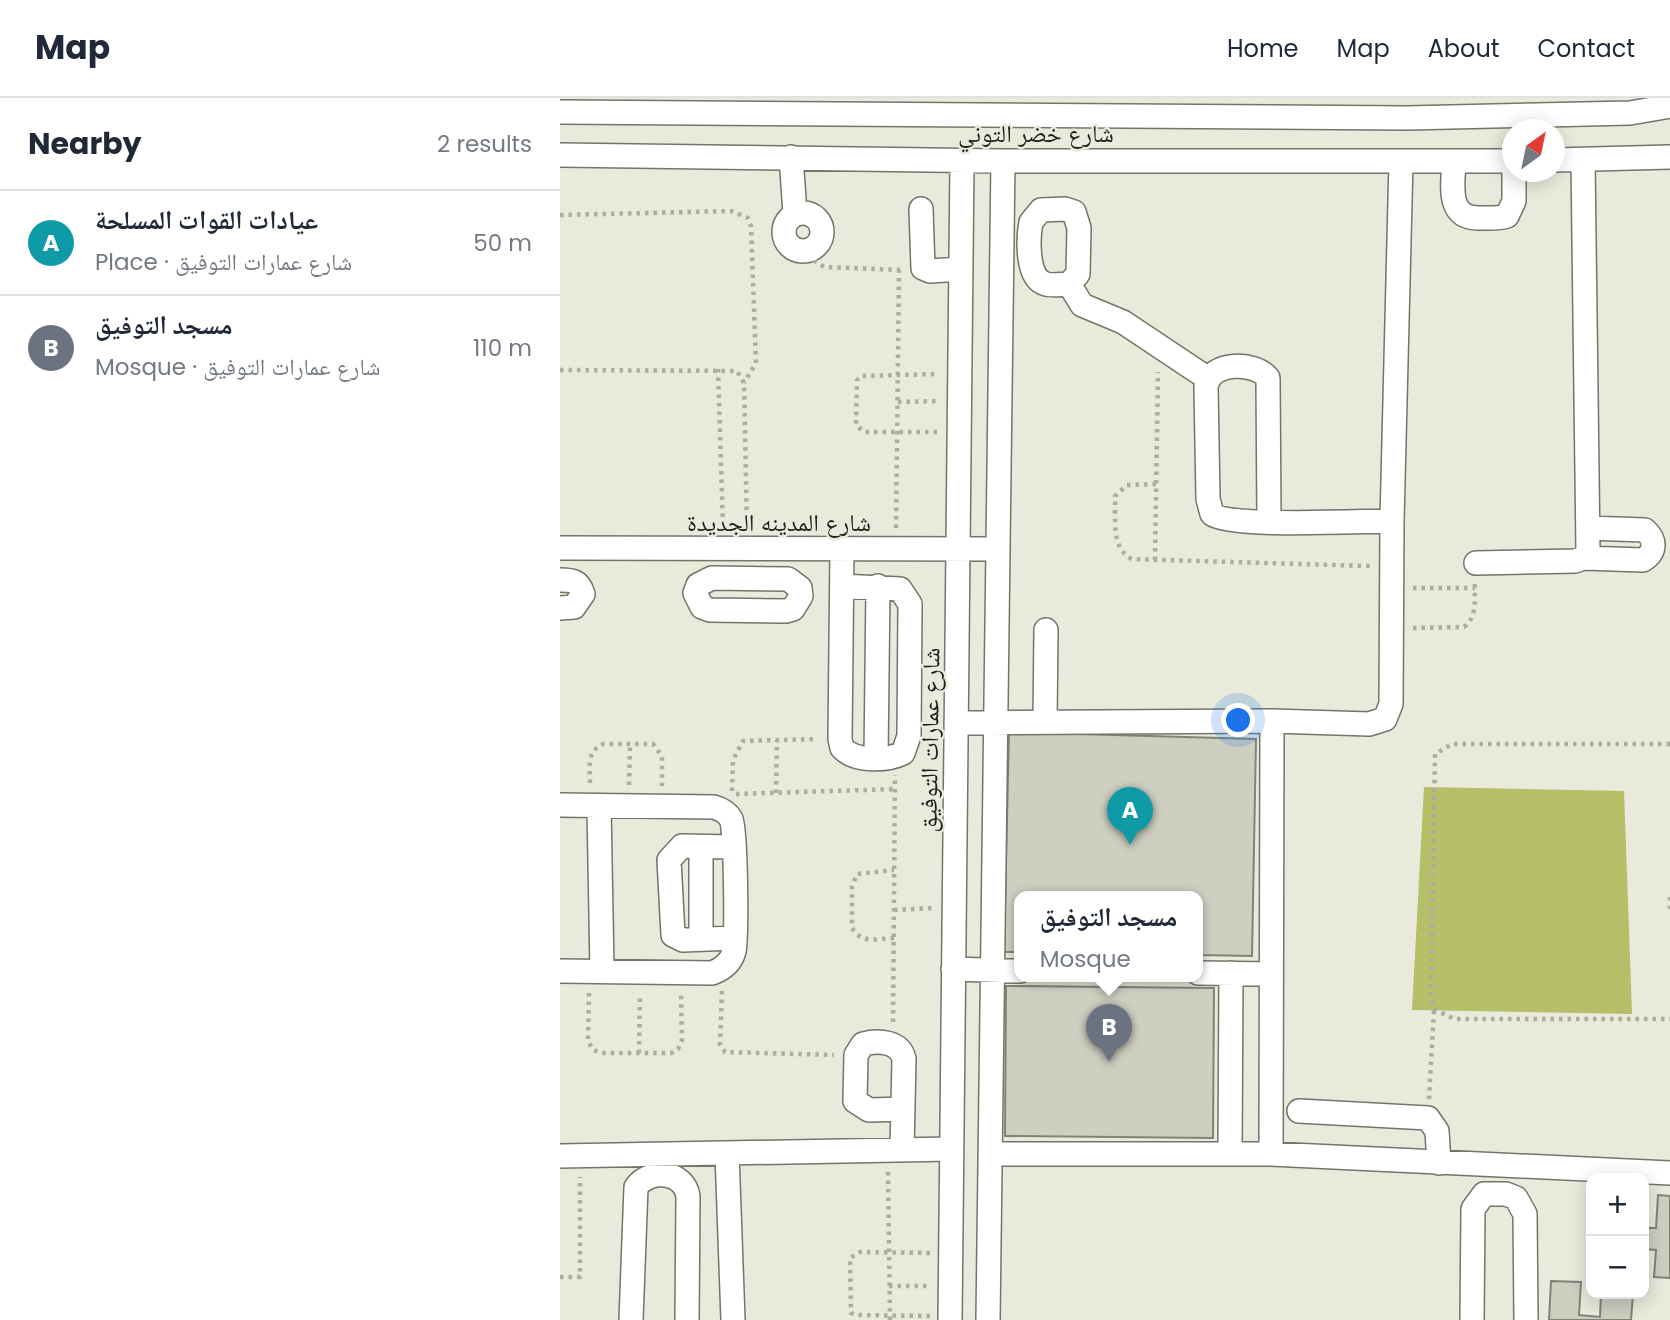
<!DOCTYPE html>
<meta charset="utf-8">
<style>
:root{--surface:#fff;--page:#f6f6f7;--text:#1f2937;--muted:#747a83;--line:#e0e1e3;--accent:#d93025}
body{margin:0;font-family:Poppins,"Noto Naskh Arabic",sans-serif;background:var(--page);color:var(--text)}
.controls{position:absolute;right:21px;bottom:21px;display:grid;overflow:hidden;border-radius:14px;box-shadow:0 4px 18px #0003}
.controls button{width:63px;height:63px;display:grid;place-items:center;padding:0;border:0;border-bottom:2px solid var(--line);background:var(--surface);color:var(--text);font:35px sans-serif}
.compass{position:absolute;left:942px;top:21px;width:63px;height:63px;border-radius:50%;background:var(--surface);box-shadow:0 4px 18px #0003;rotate:33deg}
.you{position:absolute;left:679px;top:623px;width:24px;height:24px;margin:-18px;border:5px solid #fff;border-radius:50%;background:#1a73e8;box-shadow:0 0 0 10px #1a73e833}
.badge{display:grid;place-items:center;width:46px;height:46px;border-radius:50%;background:var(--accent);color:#fff;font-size:23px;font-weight:700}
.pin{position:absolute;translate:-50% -58px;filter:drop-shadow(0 2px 4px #0008)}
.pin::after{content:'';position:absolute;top:37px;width:24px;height:21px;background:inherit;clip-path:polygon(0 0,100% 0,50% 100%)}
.popup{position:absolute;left:454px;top:793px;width:189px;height:91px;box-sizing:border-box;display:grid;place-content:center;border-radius:14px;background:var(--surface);filter:drop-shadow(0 2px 5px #0005);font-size:23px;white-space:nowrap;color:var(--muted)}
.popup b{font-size:26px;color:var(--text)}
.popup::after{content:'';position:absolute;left:50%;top:100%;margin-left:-14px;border:14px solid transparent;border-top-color:var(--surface)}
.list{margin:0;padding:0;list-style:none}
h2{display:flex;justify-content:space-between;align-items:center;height:91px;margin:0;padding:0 28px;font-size:30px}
h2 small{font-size:23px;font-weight:400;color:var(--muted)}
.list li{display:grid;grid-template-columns:46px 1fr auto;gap:21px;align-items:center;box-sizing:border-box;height:105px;padding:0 28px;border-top:2px solid var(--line)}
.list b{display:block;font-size:26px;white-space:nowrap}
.list p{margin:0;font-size:23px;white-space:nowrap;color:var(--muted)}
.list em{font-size:23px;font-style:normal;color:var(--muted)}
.map{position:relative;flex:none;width:1110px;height:1222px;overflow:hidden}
header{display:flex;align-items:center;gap:42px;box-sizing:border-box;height:98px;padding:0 35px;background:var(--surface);border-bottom:2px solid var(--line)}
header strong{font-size:33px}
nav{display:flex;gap:38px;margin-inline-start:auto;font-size:24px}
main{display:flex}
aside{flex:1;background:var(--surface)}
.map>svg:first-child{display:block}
.green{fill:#b6be68}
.building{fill:#cdcfc1;stroke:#828377;stroke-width:2}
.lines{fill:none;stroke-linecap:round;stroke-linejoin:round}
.minor-casing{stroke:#747569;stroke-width:26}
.path{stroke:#abada1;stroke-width:4.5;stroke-dasharray:3.5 5;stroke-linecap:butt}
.minor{stroke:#fff;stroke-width:23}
.labels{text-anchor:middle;stroke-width:5;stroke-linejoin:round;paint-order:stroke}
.street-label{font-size:24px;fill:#1f201b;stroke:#e8eadb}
</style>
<header>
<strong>Map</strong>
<nav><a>Home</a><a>Map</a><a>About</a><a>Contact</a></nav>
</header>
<main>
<aside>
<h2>Nearby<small>2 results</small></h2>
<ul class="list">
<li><span class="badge" style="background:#0f9aa8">A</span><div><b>عيادات القوات المسلحة</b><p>Place · شارع عمارات التوفيق</p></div><em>50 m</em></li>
<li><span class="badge" style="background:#6b7280">B</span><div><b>مسجد التوفيق</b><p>Mosque · شارع عمارات التوفيق</p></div><em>110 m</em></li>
</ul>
</aside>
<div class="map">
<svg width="1110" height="1222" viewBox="0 0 1110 1222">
<rect width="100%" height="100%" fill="#e8eadb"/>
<path class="green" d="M864 689 1064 693 1072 916 852 912Z"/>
<path class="building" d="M449 634 696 641 692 858 638 857V798H460V854H444Z
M446 888 654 890 653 1040 445 1038Z
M1098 1097 1110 1098V1180L1094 1179 1096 1152 1084 1151V1130H1096Z
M991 1183 1021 1184 1019 1217 1040 1219 1041 1196H1073L1071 1222H989Z"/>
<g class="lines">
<defs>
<path id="minor" d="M0 14 847 20 1070 15 1110 8
M0 57 443 63H953
M231 59 235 115
M995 62 1110 59
M894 63C893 87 886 120 919 120 929 120 938 121 947 118L954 103V74
M361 111 363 170 370 173 401 171
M505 111 514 114 519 130 518 176 509 186C502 186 492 188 486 186 466 181 468 140 471 124L481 112Z
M224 134a19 19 0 1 1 38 0a19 19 0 1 1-38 0Z
M509 186 522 207 563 224 647 280
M709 423 708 280C695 263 650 263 646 289L648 401 652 416C670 430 801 423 832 423
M0 450 438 451
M1024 460 1083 462C1096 454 1096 442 1085 432L1028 430
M916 465 1015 463 1024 460 1028 453 1023 62
M152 480 228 481 240 490 241 498 233 511 226 513 150 512 142 509 135 495 138 487Z
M0 482C13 482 19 483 23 496L14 509 0 510
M282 488 340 491 350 506 349 638 343 655C327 663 295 664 282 650L280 641 282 451
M485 623 486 532
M396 625 712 623 809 626 825 621 831 606 832 423 841 63
M316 660 318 488
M0 707 154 709C161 711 167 714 171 721 176 731 177 839 174 853 171 865 163 871 152 875L0 873
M39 708 42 873
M141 749V841
M174 749 122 748 109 762 113 837 123 842 174 840
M393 871 460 873
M638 875 711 876
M739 1013 868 1020 877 1033 879 1065
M342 1052 344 961C340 943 318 942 303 946L296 957 295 1003 309 1012 343 1011
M167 1055 173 1222
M431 1056H711L1110 1075
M670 1056 671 875
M711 1056 712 623
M0 1058 391 1051
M71 1222 76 1089C90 1070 124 1073 128 1098L127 1222
M390 1222 402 63
M428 1222 443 63
M912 1222 913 1111 924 1096H946L956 1100 965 1116 966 1222"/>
</defs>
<use href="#minor" class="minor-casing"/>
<path class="path" d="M0 117 171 113 188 120 191 128 196 265 184 285
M251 154 255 163 264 169 340 172
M158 271 163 429
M0 272 177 273 184 285 187 432
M338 304 379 303
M377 334H304L296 327 297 282 301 278 378 276
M596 386 567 387 555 398C556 420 550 450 572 461L810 468
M336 430 339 172
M595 462 598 274
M853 490H915
M853 530 904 529C918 519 914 500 915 484
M1110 646H892L875 656 871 899 874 911 894 921H1110
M30 685C30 669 26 654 43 646H93L102 658V688
M69 687 70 646
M172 693 173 662 183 643 258 641
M216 695 217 642
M176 696 335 691
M1110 799V813
M334 812 375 810
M334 840C318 841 301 846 292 830V788L297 776 334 772
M162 893 160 947 165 954 274 957
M29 895 28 943 33 952 42 955H111L118 951 122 942 121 896
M333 924 335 677
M79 955 80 896
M869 1001 874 912
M328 1074 330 1222
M0 1179H20V1079
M329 1188H371
M370 1218 296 1217 291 1215 290 1160 300 1154 372 1155"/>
<use href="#minor" class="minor"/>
</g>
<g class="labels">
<g class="street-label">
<text x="476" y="44">شارع خضر التوني</text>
<text x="219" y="433">شارع المدينه الجديدة</text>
<text transform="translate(370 642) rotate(-89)" y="8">شارع عمارات التوفيق</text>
</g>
</g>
</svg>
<div class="controls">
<button>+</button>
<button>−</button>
</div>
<svg class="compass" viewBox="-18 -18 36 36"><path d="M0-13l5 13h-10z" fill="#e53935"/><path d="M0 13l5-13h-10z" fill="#747a83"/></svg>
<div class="you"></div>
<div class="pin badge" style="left:570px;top:747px;background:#0f9aa8">A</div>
<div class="pin badge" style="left:549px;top:964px;background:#6b7280">B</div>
<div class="popup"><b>مسجد التوفيق</b>Mosque</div>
</div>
</main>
